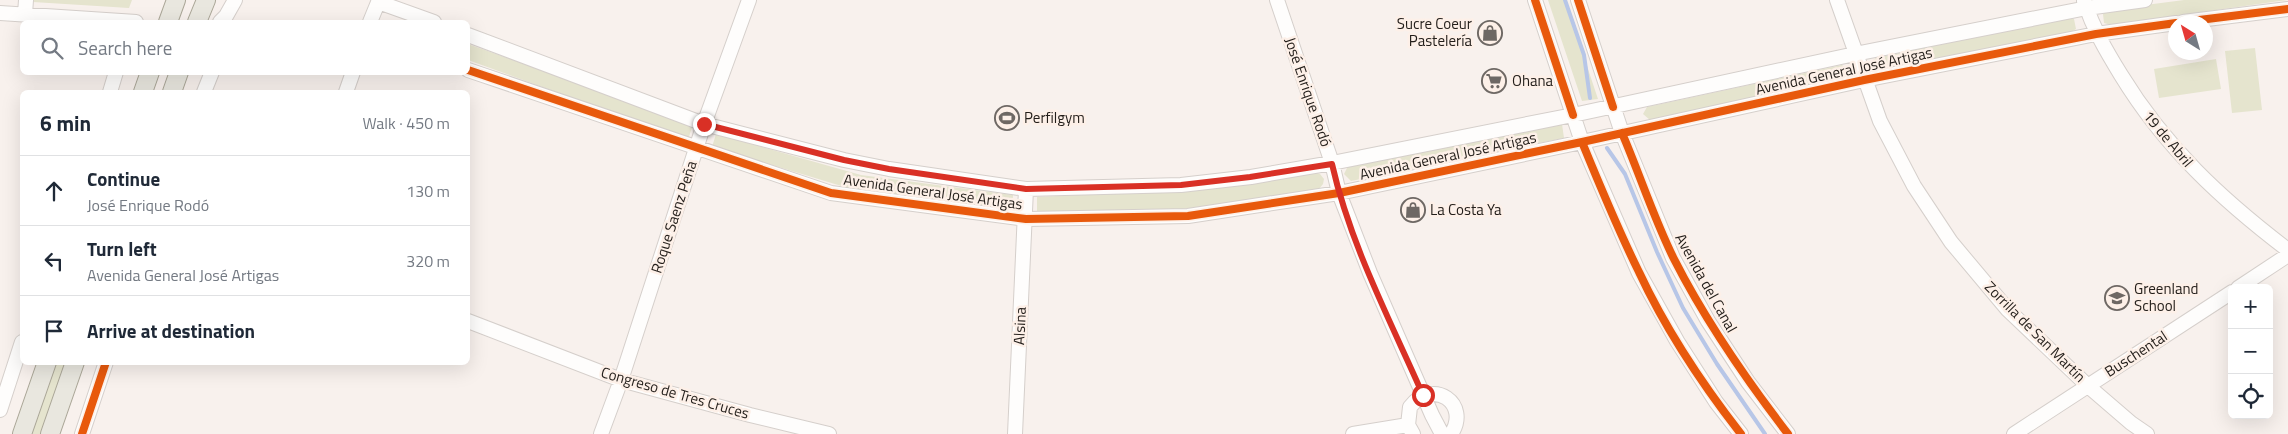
<!DOCTYPE html>
<meta charset="utf-8">
<style>
:root{--surface:#fff;--page:#f2f2f3;--text:#1f2937;--muted:#747a83;--line:#e0e1e3}
body{margin:0;font-family:"Titillium Web",sans-serif;background:var(--page);color:var(--text)}
.controls{position:absolute;right:15px;bottom:15px;display:grid;overflow:hidden;border-radius:8px;box-shadow:0 5px 20px #0002}
.controls button{width:45px;height:45px;display:grid;place-items:center;padding:0;border:0;border-bottom:1px solid var(--line);background:var(--surface);color:var(--text);font:25px sans-serif}
.compass{position:absolute;left:2168px;top:15px;width:45px;height:45px;border-radius:50%;background:var(--surface);box-shadow:0 5px 20px #0002;rotate:323deg}
.stop{position:absolute;width:15px;height:15px;margin:-11px;border:4px solid #d93025;border-radius:50%;background:#fff}
.stop.end{background:#d93025;border-color:#fff;box-shadow:0 1px 5px #0008}
.list{margin:0;padding:0;list-style:none}
h2{display:flex;justify-content:space-between;align-items:center;height:65px;margin:0;padding:0 20px;font-size:21px}
h2 small{font-size:16px;font-weight:400;color:var(--muted)}
.list li{display:grid;grid-template-columns:32px 1fr auto;gap:15px;align-items:center;box-sizing:border-box;height:70px;padding:0 20px;border-top:1px solid var(--line)}
.list b{display:block;font-size:19px;white-space:nowrap}
.list p{margin:0;font-size:16px;white-space:nowrap;color:var(--muted)}
.list em{font-size:16px;font-style:normal;color:var(--muted)}
.icon{flex:none;width:28px;height:28px;fill:none;stroke:currentColor;stroke-width:2;stroke-linecap:round;stroke-linejoin:round}
.map{position:relative;flex:none;width:2288px;height:434px;overflow:hidden}
.search{position:absolute;background:var(--surface);box-shadow:0 5px 20px #0002;left:20px;top:20px;width:450px;height:55px;display:flex;align-items:center;gap:12px;box-sizing:border-box;padding:0 18px;border-radius:8px;color:var(--muted);font-size:19px}
.panel{position:absolute;background:var(--surface);box-shadow:0 5px 20px #0002;left:20px;top:90px;width:450px;height:275px;border-radius:8px}
.map>svg:first-child{display:block}
.green{fill:#e5e4ce}
.lines{fill:none;stroke-linecap:round;stroke-linejoin:round}
.stream{stroke:#b7c6e7;stroke-width:4}
.minor-casing{stroke:#d5cfcb;stroke-width:16}
.major-casing{stroke:#aba798;stroke-width:20}
.minor{stroke:#fefdfc;stroke-width:14}
.major{stroke:#e9e7df;stroke-width:18}
.cycleway-casing{stroke:#fdf0e8;stroke-width:11}
.cycleway{stroke:#e8590c;stroke-width:8}
.route{stroke:#d93025;stroke-width:6}
.labels{text-anchor:middle;stroke-width:5;stroke-linejoin:round;paint-order:stroke}
.poi-label{font-size:15px;fill:#231e1a;stroke:#fdf0e8;text-anchor:start}
.street-label{font-size:15px;fill:#231e1a;stroke:#fdf0e8}
</style>
<div class="map">
<svg width="2288" height="434" viewBox="0 0 2288 434">
<rect width="100%" height="100%" fill="#f8f1ed"/>
<path class="green" d="M33 0H132L129 8 33 2Z
M1548 0H1565L1598 99 1582 101Z
M2184 0H2287L2111 25 2104 23 2103 14 2107 10Z
M2068 18 2074 19 2076 29 2071 32 1880 71 1873 70 1871 66V61L1876 58Z
M468 44 693 124 688 140 468 60Z
M2255 48 2262 110 2232 113 2225 51Z
M2216 59 2221 89 2159 98 2154 69Z
M1842 65 1849 71 1846 78 1650 120 1643 114 1647 107Z
M1562 124 1564 138 1351 181 1344 174 1348 166Z
M716 134 861 175 1013 195 1012 211 858 191 712 147Z
M1314 172 1320 174 1324 179 1323 184 1319 189 1255 200 1182 209 1037 214V197L1178 190Z
M55 363H66L41 434H30Z"/>
<g class="lines">
<path class="stream" d="M1565 0 1584 55 1590 98
M1607 148 1625 174 1657 252 1683 308 1717 364 1765 434"/>
<defs>
<path id="minor" d="M1277 0 1332 163 1339 193 1370 273 1432 415 1442 434
M1535 0 1582 142 1639 273 1677 341 1716 402 1741 434
M1578 0 1622 133 1673 258 1708 321 1748 382 1788 434
M1837 0 1880 121 1914 186 1951 242 2008 310 2088 386 2131 423 2147 434
M2084 1C2094 30 2105 49 2121 75 2165 147 2221 199 2288 250
M378 2 434 22
M0 13 136 22
M25 14 26 0
M220 22 226 16 235 0
M370 22 379 0
M2183 22 2288 9
M468 35 704 124 844 160 889 169 1026 189 1181 185 1251 177 1332 163 1573 115 1855 54 2087 8 2145 0
M468 70 831 193 1026 219 1188 216 1339 193 1582 142 1864 80 2096 34 2176 23
M110 92 116 72
M204 92 212 72
M346 92 353 72
M2238 288 2288 255
M468 321 621 380 750 415 829 434
M0 410 22 342
M82 434 106 362
M601 434 621 380 704 124 749 0
M1015 434 1026 189
M1353 434 1408 425
M1413 434 1408 425 1410 407C1433 377 1471 404 1451 434
M2014 434 2232 292"/>
<path id="major" d="M168 22 176 0
M197 22 206 0
M143 92 150 72
M172 92 179 72
M22 434 47 362
M50 434 75 362"/>
</defs>
<use href="#minor" class="minor-casing"/>
<use href="#major" class="major-casing"/>
<use href="#minor" class="minor"/>
<use href="#major" class="major"/>
<defs>
<path id="cycleway" d="M1535 0 1573 115
M1578 0 1613 107
M2183 22 2288 9
M468 70 831 193 1026 219 1188 216 1339 193 1582 142 1864 80 2096 34 2176 23
M1622 133C1640 175 1654 219 1674 259 1706 322 1745 378 1788 434
M1582 142C1600 186 1618 230 1639 272 1666 330 1702 384 1741 434
M82 434 106 362"/>
</defs>
<use href="#cycleway" class="cycleway-casing"/>
<use href="#cycleway" class="cycleway"/>
</g>
<g class="lines">
<path class="route" d="M704 124 844 160 889 169 1026 189 1181 185 1250 177 1332 164C1350 244 1390 320 1423 395"/>
</g>
<defs>
<symbol id="shop-ring" viewBox="-11 -11 22 22"><circle r="9.5" fill="#fdf0e8" stroke="#6e6864" stroke-width="1.5"/><path d="M-5-2.5h2.3a2.7 3.5 0 0 1 5.4 0H5L5.5 6h-11ZM-1.5-2.5h3a1.5 2.3 0 0 0-3 0Z" fill="#6e6864"/></symbol>
<symbol id="supermarket-ring" viewBox="-11 -11 22 22"><circle r="9.5" fill="#fdf0e8" stroke="#6e6864" stroke-width="1.5"/><path d="M-6-5.5h2.5l.6 2H6L4.5 2H-2.5L-4.4-4H-6ZM-1.5 3.2a1.3 1.3 0 1 0 .1 0ZM3 3.2a1.3 1.3 0 1 0 .1 0Z" fill="#6e6864"/></symbol>
<symbol id="stadium-ring" viewBox="-11 -11 22 22"><circle r="9.5" fill="#fdf0e8" stroke="#6e6864" stroke-width="1.5"/><path d="M0-5a6.5 5 0 1 0 0 10a6.5 5 0 1 0 0-10ZM-3.5-1.8h7v3.6h-7Z" fill="#6e6864"/></symbol>
<symbol id="school-ring" viewBox="-11 -11 22 22"><circle r="9.5" fill="#fdf0e8" stroke="#6e6864" stroke-width="1.5"/><path d="M0-5L7-2L0 1L-7-2ZM-4 1L0 2.5L4 1V4Q0 6-4 4Z" fill="#6e6864"/></symbol>
</defs>
<g fill-rule="evenodd">
<use href="#shop-ring" x="1476" y="19" width="28" height="28"/>
<use href="#supermarket-ring" x="1480" y="67" width="28" height="28"/>
<use href="#stadium-ring" x="993" y="104" width="28" height="28"/>
<use href="#shop-ring" x="1399" y="196" width="28" height="28"/>
<use href="#school-ring" x="2103" y="284" width="28" height="28"/>
</g>
<g class="labels">
<g class="poi-label">
<text x="1472" y="29" text-anchor="end">Sucre Coeur<tspan x="1472" dy="17">Pastelería</tspan></text>
<text x="1512" y="86">Ohana</text>
<text x="1024" y="123">Perfilgym</text>
<text x="1430" y="215">La Costa Ya</text>
<text x="2134" y="294">Greenland<tspan x="2134" dy="17">School</tspan></text>
</g>
<g class="street-label">
<text transform="translate(1844 71) rotate(-12)" y="5">Avenida General José Artigas</text>
<text transform="translate(1308 92) rotate(71)" y="5">José Enrique Rodó</text>
<text transform="translate(2168 139) rotate(50)" y="5">19 de Abril</text>
<text transform="translate(1448 156) rotate(-12)" y="5">Avenida General José Artigas</text>
<text transform="translate(933 192) rotate(8)" y="5">Avenida General José Artigas</text>
<text transform="translate(674 217) rotate(-72)" y="5">Roque Saenz Peña</text>
<text transform="translate(1706 283) rotate(61)" y="5">Avenida del Canal</text>
<text transform="translate(1020 326) rotate(-87)" y="5">Alsina</text>
<text transform="translate(2035 332) rotate(45)" y="5">Zorrilla de San Martín</text>
<text transform="translate(2136 354) rotate(-33)" y="5">Buschental</text>
<text transform="translate(675 393) rotate(16)" y="5">Congreso de Tres Cruces</text>
</g>
</g>
</svg>
<div class="controls">
<button>+</button>
<button>−</button>
<button><svg class="icon" aria-label="locate" viewBox="0 0 24 24"><circle cx="12" cy="12" r="6"/><path d="M12 2v4M12 18v4M2 12h4M18 12h4"/></svg></button>
</div>
<svg class="compass" viewBox="-18 -18 36 36"><path d="M0-13l5 13h-10z" fill="#e53935"/><path d="M0 13l5-13h-10z" fill="#747a83"/></svg>
<div class="stop" style="left:1423px;top:395px"></div>
<div class="stop end" style="left:704px;top:124px"></div>
<div class="search"><svg class="icon" aria-label="search" viewBox="0 0 24 24"><circle cx="10" cy="10" r="6"/><path d="M15 15l6 6"/></svg>Search here</div>
<section class="panel">
<h2>6 min<small>Walk · 450 m</small></h2>
<ul class="list">
<li><svg class="icon" aria-label="ahead" viewBox="0 0 24 24"><path d="M12 20V5M6 11l6-6 6 6"/></svg><div><b>Continue</b><p>José Enrique Rodó</p></div><em>130 m</em></li>
<li><svg class="icon" aria-label="left" viewBox="0 0 24 24"><path d="M17 20v-9H6M10 6l-5 5 5 5"/></svg><div><b>Turn left</b><p>Avenida General José Artigas</p></div><em>320 m</em></li>
<li><svg class="icon" aria-label="arrive" viewBox="0 0 24 24"><path d="M6 21V4h12l-3 4 3 4H6"/></svg><div><b>Arrive at destination</b></div></li>
</ul>
</section>
</div>
